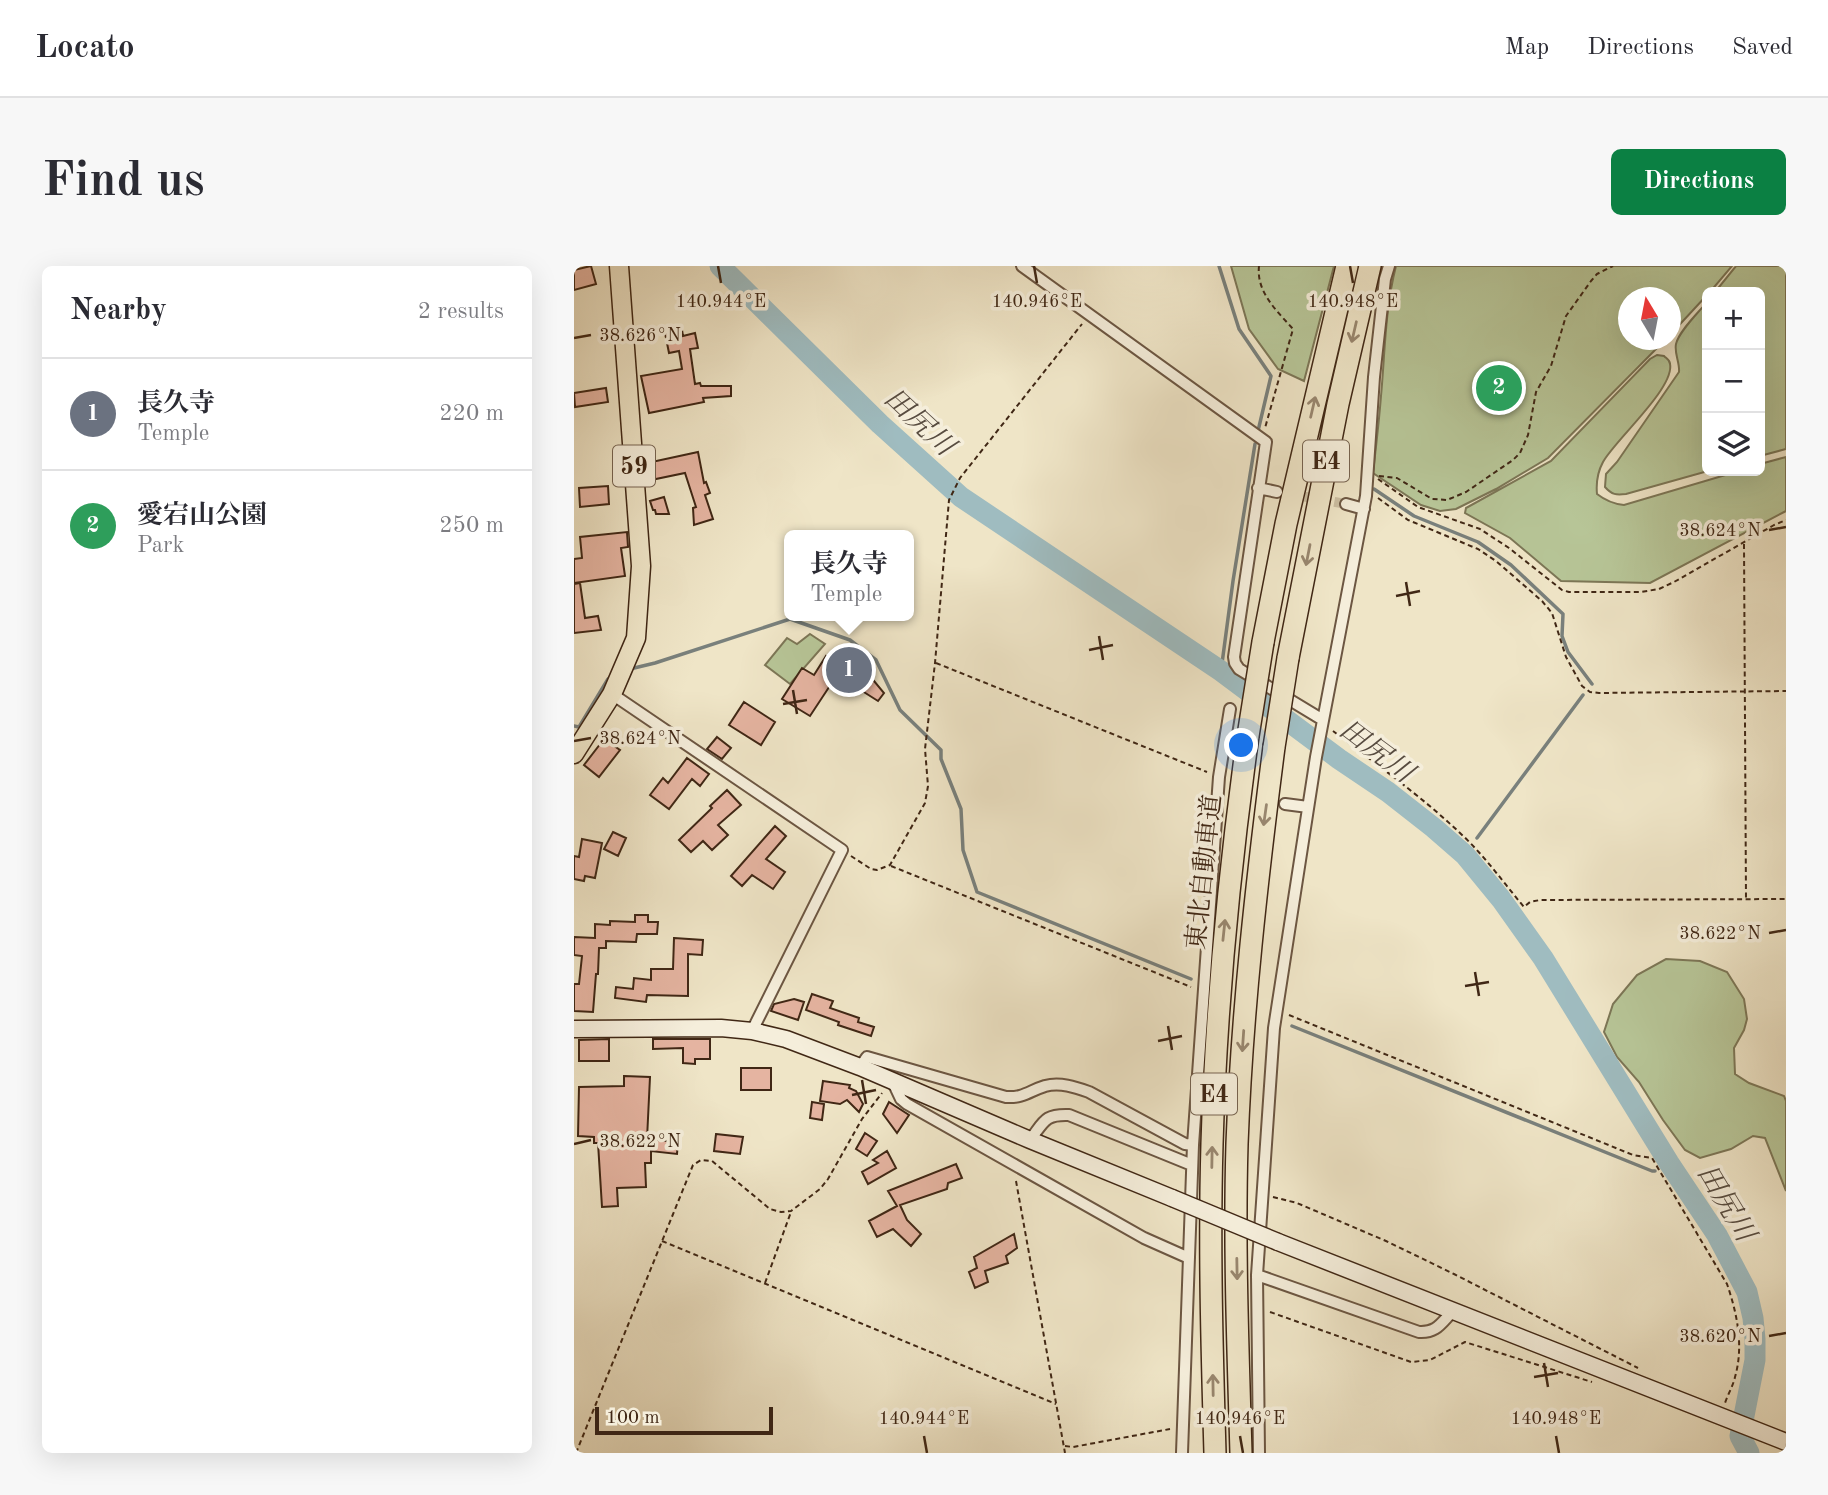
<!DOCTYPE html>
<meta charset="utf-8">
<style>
:root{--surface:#fff;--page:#f7f7f7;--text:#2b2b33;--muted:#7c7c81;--line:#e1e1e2;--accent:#0b8043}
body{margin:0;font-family:"Old Standard TT","Noto Serif JP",serif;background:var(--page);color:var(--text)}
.controls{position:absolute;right:21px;top:21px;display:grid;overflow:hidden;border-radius:10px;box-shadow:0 7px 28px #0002}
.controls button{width:63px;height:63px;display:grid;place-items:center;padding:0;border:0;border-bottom:2px solid var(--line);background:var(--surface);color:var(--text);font:35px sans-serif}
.compass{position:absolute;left:1044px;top:21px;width:63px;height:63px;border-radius:50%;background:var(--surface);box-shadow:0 7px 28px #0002;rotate:350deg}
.scale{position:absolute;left:21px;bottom:18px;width:178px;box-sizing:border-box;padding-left:7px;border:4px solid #402715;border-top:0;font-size:19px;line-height:24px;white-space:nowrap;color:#402715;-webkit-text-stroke:5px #f5eedb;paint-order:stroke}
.you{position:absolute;left:668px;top:480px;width:24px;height:24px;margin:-18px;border:5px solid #fff;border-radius:50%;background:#1a73e8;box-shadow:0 0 0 10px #1a73e833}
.badge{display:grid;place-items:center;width:46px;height:46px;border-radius:50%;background:var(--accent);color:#fff;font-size:23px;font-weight:700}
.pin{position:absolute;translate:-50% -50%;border:4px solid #fff;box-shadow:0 2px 7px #0006}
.popup{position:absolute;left:210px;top:264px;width:130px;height:91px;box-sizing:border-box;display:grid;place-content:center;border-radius:10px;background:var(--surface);filter:drop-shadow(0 2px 5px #0005);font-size:23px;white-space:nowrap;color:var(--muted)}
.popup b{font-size:26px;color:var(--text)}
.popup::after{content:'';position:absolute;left:50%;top:100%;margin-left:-14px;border:14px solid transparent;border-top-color:var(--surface)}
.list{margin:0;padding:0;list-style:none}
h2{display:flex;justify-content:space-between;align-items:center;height:91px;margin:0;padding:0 28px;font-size:30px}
h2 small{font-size:23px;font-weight:400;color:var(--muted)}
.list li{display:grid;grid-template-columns:46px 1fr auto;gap:21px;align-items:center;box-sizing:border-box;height:112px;padding:0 28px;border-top:2px solid var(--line)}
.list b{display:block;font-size:26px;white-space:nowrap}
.list p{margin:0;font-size:23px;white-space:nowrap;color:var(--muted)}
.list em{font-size:23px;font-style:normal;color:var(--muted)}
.icon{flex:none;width:38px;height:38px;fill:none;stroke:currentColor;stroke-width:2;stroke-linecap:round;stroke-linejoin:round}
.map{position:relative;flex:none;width:1212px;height:1187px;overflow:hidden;border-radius:10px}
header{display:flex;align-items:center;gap:42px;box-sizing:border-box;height:98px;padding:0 35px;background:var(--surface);border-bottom:2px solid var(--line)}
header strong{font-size:33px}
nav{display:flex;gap:38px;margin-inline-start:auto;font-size:24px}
.intro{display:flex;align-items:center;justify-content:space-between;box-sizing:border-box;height:168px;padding:0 42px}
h1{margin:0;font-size:49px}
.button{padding:18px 32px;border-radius:10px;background:var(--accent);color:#fff;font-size:24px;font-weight:700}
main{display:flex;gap:42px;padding:0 42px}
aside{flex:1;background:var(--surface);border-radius:10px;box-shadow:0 7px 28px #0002}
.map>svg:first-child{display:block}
.green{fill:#b7c597;stroke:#7c7656;stroke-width:2}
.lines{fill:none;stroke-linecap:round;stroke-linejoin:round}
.stream{stroke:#79807c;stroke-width:3.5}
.river{stroke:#9fbcc0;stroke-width:21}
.building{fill:#e5b4a1;stroke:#402715;stroke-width:2}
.street-tunnel{stroke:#ccbfa3;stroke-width:10;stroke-dasharray:10 5;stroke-linecap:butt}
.street-casing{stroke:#6c5642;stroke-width:14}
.secondary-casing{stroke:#402715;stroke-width:19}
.primary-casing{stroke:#402715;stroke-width:21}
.highway-casing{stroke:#402715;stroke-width:24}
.path{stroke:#402715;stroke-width:2;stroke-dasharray:5 3.5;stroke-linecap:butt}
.street{stroke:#f5eedb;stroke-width:10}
.secondary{stroke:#f5eedb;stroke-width:16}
.primary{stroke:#efe5c7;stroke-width:18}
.highway{stroke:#efe5c7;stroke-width:21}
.secondary-bridge-casing{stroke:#402715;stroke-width:19;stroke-linecap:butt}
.highway-bridge-casing{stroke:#402715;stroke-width:24;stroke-linecap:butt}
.secondary-bridge{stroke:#f5eedb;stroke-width:16}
.highway-bridge{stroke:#efe5c7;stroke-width:21}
.oneway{stroke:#98866e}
.ticks{fill:none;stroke:#402715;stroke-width:2.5}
.labels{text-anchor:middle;stroke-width:7;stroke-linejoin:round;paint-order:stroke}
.shield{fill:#f5eedb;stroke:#766350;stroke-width:2}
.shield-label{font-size:24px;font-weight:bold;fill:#402715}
.street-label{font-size:26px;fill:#402715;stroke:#f5eedb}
.water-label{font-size:28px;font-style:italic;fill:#584c40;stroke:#f5eedb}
.ticks-label{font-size:18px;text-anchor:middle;fill:#402715;stroke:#f5eedb;stroke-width:7;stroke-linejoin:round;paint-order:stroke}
</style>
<header>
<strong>Locato</strong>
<nav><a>Map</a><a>Directions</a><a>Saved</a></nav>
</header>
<div class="intro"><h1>Find us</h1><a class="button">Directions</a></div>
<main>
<aside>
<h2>Nearby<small>2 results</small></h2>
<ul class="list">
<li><span class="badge" style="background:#6b7280">1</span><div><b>長久寺</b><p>Temple</p></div><em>220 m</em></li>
<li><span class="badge" style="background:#2e9e5b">2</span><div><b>愛宕山公園</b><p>Park</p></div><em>250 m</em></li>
</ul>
</aside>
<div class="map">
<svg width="1212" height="1187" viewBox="0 0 1212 1187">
<rect width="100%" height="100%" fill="#efe5c7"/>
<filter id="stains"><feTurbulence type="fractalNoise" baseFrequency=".00286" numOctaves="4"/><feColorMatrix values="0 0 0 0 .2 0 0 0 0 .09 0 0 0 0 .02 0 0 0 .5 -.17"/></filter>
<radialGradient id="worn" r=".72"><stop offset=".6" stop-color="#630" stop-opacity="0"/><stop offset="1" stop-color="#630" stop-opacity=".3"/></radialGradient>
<path class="green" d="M657 0H760L730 115 704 103 675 63Z
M822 0H1158L1136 26H1133V29L1097 68V32H1055V74H1091L974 192 922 223 882 243 866 245 847 239 799 207C802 181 805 156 807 130 811 87 811 43 822 0Z
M1162 0H1212V183L1186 190V26H1141Z
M1133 36 1134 205 1052 228C1042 229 1038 229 1031 221L1032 208 1043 196 1105 106C1106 97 1100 87 1102 78 1105 65 1125 46 1133 36Z
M1083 89 1090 90C1093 93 1096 94 1096 98 1101 122 1040 175 1029 196 1023 207 1022 217 1023 228 1032 235 1039 238 1050 239L1165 205H1186V198L1212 191V245L1076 317 987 315 936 272 891 247 892 242 977 195 1076 93Z
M236 368 251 378 216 418 191 399 213 372 223 378Z
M1092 693 1126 695 1153 706 1170 733 1173 753 1170 764 1160 782 1161 808 1175 817 1210 830 1212 835V925L1191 872 1179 870 1157 883 1126 892 1111 884 1089 854 1065 816 1043 791 1030 766 1039 738 1063 709Z"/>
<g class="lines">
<path class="stream" d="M645 0 665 63 697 110 684 165
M800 223 840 250 904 276 937 299 989 348 988 370 994 386 1018 418
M56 403 81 397 216 353 276 374 302 394 326 444 367 484V493L387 543 389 584 403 626 617 713
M647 405 659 315 681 178
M0 460 5 461 34 413 39 409
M903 572 1009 429
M891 589 892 586
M718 760 1078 905H1081
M1089 900 1095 897"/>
<path class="river" d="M146 0 306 158 387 231 647 405 765 493 814 526 860 562 891 589 927 633 969 692 1095 897 1143 969 1173 1026 1179 1052 1181 1073V1094L1166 1170 1175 1187"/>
</g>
<path class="building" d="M17 0 22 18 0 24V4Z
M108 64 109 70 121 67 124 82 116 83 121 118 126 117 127 120H157V130L129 132 130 136 75 147 67 110 108 103 105 85 95 87 91 67Z
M32 122 34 136 1 141 0 127Z
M124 186 130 217 132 216 136 227 131 229 139 253 120 259 119 242 122 241 111 207 77 214 73 197Z
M34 220 35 238 6 241 5 222Z
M90 231 95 248H82L81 244H79L76 235Z
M53 266 54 281 47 282 51 310 0 317V293L8 292 6 271Z
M6 317 11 352 24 350 27 364 0 367V318Z
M271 384 300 402 295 409 310 427 304 435 263 409 236 450 208 433 228 402 240 409 252 390 262 397Z
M170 436 201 456 187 479 155 459Z
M143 471 157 482 148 493 133 483Z
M30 473 46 484 25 511 10 499Z
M113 492 135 508 126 520 118 513 95 543 76 529 89 512 94 517Z
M153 524 167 539 144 559 154 569 138 584 129 575 117 586 105 574 138 542 136 540Z
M201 560 212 570 192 593 211 606 199 623 178 609 168 620 157 610Z
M39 566 52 572 44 590 30 583Z
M8 573 28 577 21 612 11 610 10 615 0 613V590L5 591Z
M61 649H74V656H84L83 668H63L62 676 32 675V682H25L24 708H22L19 746 0 745V718H5L8 690 0 689V671L21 672V658L36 659V655L61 656Z
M100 672 129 674 128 689 114 688V730L73 729 72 736 41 732 42 721 59 723 60 712 77 714V703H99Z
M238 728 259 735 256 742 285 752 284 756 300 761 297 770 264 759 265 756 232 744Z
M220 733 230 736 224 754 197 745 200 738Z
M35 773V795H5V774Z
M79 773H136V793H121V798L109 797V782L79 783Z
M167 802H197V824H167Z
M50 810 76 811 73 873 104 876 103 888 77 885V897H71L72 921 43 922 44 940 28 941 24 877H20V871L4 870 5 821 50 820Z
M249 815 276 819 275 822 282 825 289 838 285 846 273 834 266 838 246 835Z
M238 836 250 838 248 854 236 852Z
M315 836 335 849 323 867 309 848Z
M291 867 303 875 293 890 282 883Z
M142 868 169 871 166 888 140 885Z
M313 885 322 902 294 918 288 906 304 897 299 894Z
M382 898 388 912 374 917 373 923 326 939 333 954 347 968 337 980 319 963 303 971 295 955 323 940 314 925Z
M440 968 443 982 432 990 434 997 411 1005 414 1016 401 1022 395 1006 403 1002 400 991Z"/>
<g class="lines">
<path class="street-tunnel" d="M716 228 772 238"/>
<defs>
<path id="street" d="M448 0 692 176 660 391 661 397 665 403 749 454
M684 222 703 226
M772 238 790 243
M38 428 268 584 178 765
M711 538 734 541
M286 801 293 791 432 831C450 832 455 825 471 820 486 816 501 821 515 826L611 878 619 879
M318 814 327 833 333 838 570 972 615 992
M456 874C470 856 470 848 495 849L618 899
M683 1009 845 1066C863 1067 867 1057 879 1045
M608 1187 619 879 645 511 656 443
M685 1187 683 1009 700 762 742 491 792 230 800 111 811 13 815 0"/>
<path id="secondary" d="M0 763 147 762 178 765 212 773 286 801 456 874 598 932
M704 976 1212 1176"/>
<path id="primary" d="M0 488 38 428 62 372 67 300 45 0"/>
<path id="highway" d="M689 376 712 258 773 0
M714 392 764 138 796 0
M641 1187C638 1084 635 981 638 878 642 741 655 606 674 470
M667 1187C664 1084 660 981 663 878 668 745 683 613 700 481"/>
</defs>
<use href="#street" class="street-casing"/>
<use href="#secondary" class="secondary-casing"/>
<use href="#primary" class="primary-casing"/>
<use href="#highway" class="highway-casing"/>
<path class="path" d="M685 0C682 26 703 45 719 63L691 162
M805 210 823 212 858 233 873 234 892 226 939 194 946 187 954 169 962 126 977 100 992 50 1017 15 1023 8 1039 0
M804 213 844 241 906 263 935 282 988 324 995 326H1067L1085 323 1100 316 1200 259 1212 254
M804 232 834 254 904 283 922 295 968 335 978 347 992 391 1008 420 1016 426 1025 427 1212 425
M1170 278 1172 633
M362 397 633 506
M759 465C802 498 847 530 886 567 910 589 929 616 950 641L956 636 966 634 1212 633
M277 590 297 603 303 604 316 599 351 537 354 520 351 483 361 397 375 234 386 212 508 58
M317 600 617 721
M715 749 1059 889 1078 892 1153 1018C1163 1047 1170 1080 1161 1111 1159 1120 1154 1128 1151 1137
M442 915 491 1187
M699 931 723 937 812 975 880 1008 1064 1102
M88 975 482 1138
M191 1017 217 946
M696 1046 837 1096 856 1094 891 1076 1018 1116
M491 1180 499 1181 596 1163
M2 1187 119 899 127 894 138 895 196 943 207 946 217 945 246 923 254 913 288 853 308 827"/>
<use href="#street" class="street"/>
<use href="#secondary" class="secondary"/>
<use href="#primary" class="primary"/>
<use href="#highway" class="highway"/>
<defs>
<path id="secondary-bridge" d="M598 932 704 976"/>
<path id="highway-bridge" d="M674 470 689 376
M700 481 714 392"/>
</defs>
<use href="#secondary-bridge" class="secondary-bridge-casing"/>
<use href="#highway-bridge" class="highway-bridge-casing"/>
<use href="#secondary-bridge" class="secondary-bridge"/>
<use href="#highway-bridge" class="highway-bridge"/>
</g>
<defs><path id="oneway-shaft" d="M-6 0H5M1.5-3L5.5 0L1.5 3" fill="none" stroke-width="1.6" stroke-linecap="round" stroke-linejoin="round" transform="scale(1.75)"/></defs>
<g class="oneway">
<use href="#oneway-shaft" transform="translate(780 66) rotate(103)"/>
<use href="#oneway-shaft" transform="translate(739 141) rotate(-77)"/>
<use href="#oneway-shaft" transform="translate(734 289) rotate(101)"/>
<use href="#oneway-shaft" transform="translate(691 549) rotate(98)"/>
<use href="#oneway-shaft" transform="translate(650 664) rotate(-84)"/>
<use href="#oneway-shaft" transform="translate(669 775) rotate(94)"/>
<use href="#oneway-shaft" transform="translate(638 891) rotate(-89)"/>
<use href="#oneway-shaft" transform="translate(663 1003) rotate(89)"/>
<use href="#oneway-shaft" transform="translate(639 1119) rotate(-91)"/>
</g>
<path class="ticks" d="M144 0 147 17M460 0 463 17M776 0 779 17M0 72 17 69M1195 264 1212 261M832 316 836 340M822 330 846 325M525 370 529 394M515 384 539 379M219 424 223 448M209 438 233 434M0 475 17 472M1195 667 1212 664M901 706 905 730M891 720 915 716M594 760 598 784M584 775 608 770M288 814 292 838M278 829 302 824M0 878 17 874M1195 1070 1212 1067M970 1097 974 1121M960 1111 984 1107M350 1170 353 1187M666 1170 669 1187M982 1170 985 1187"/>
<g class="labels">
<g class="shield">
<rect x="729" y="174.5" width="46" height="41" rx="5"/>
<rect x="39" y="179.5" width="42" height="41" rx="5"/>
<rect x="617" y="807.5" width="46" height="41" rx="5"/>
</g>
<g class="shield-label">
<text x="752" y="203">E4</text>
<text x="60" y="208">59</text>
<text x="640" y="836">E4</text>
</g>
<g class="street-label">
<text transform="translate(629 606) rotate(-84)" y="9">東北自動車道</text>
</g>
<g class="water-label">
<text transform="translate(346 155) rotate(43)" y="10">田尻川</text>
<text transform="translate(803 484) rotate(37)" y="10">田尻川</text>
<text transform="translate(1153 936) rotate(59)" y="10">田尻川</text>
</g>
</g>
<g class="ticks-label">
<text x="147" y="41">140.944°E</text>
<text x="463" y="41">140.946°E</text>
<text x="779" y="41">140.948°E</text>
<text x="66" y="75">38.626°N</text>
<text x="1146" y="270">38.624°N</text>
<text x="66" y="478">38.624°N</text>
<text x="1146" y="673">38.622°N</text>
<text x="66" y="881">38.622°N</text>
<text x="1146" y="1076">38.620°N</text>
<text x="350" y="1158">140.944°E</text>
<text x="666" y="1158">140.946°E</text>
<text x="982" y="1158">140.948°E</text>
</g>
<rect width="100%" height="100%" filter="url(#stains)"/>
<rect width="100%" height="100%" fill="url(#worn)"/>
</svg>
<div class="controls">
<button>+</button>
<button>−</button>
<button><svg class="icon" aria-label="layers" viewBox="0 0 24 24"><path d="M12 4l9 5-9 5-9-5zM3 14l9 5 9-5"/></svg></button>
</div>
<svg class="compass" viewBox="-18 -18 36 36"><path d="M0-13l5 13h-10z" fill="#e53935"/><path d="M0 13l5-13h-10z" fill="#7c7c81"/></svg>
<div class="scale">100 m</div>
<div class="you"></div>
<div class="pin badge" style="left:275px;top:404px;background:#6b7280">1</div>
<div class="popup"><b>長久寺</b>Temple</div>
<div class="pin badge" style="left:925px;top:122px;background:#2e9e5b">2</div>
</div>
</main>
